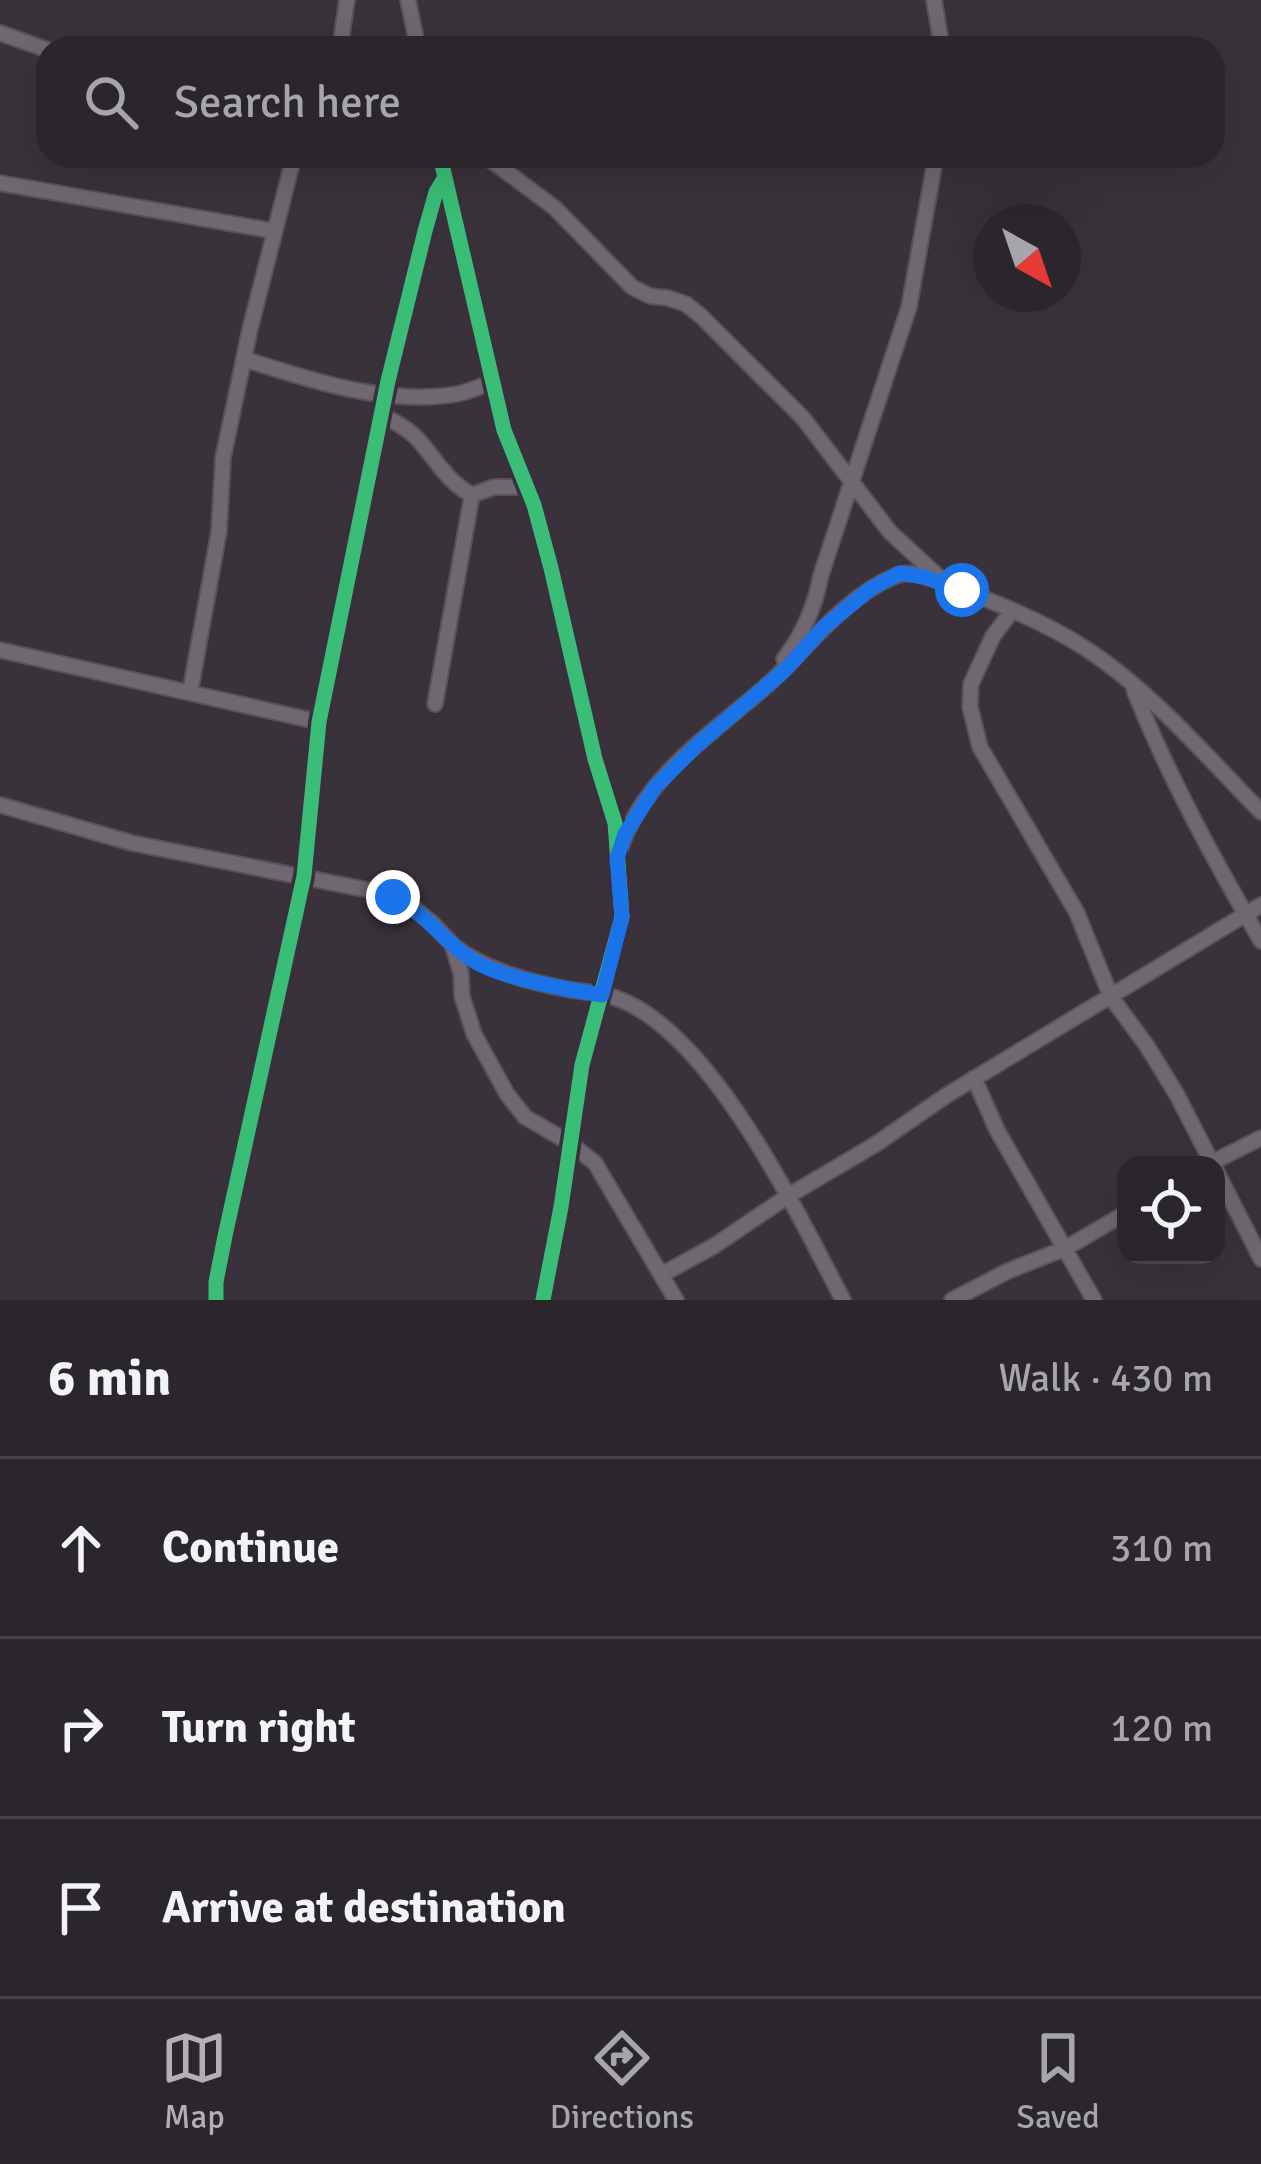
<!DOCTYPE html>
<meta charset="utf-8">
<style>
:root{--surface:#2b262c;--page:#332e34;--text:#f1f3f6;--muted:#a6a5a9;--line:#474348;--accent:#b5adb7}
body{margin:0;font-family:Signika,sans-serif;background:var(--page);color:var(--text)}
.controls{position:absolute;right:36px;bottom:36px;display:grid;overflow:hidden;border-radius:24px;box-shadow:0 12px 48px #0002}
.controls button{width:108px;height:108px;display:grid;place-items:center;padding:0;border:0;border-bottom:3px solid var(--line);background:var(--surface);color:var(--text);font:60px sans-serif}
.compass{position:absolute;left:973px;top:204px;width:108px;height:108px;border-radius:50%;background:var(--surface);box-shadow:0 12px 48px #0002;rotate:140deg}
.stop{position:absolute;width:36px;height:36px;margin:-27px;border:9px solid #1a73e8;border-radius:50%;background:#fff}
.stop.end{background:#1a73e8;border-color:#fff;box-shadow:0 3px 12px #0008}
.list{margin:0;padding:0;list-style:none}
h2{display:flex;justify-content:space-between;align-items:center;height:156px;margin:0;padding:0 48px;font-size:51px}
h2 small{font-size:39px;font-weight:400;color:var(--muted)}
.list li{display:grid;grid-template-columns:78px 1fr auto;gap:36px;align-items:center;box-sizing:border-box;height:180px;padding:0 48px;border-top:3px solid var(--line)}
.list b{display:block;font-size:45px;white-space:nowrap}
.list em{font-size:39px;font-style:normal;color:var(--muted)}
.icon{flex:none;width:66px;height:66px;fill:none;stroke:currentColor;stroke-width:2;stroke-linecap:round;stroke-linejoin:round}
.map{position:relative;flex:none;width:1261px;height:1300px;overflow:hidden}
.search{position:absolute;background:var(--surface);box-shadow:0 12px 48px #0002;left:36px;right:36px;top:36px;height:132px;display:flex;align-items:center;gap:30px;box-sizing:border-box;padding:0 42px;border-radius:36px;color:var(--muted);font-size:45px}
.sheet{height:696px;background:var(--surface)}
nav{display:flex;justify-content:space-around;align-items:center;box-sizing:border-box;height:168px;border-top:3px solid var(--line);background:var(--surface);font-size:33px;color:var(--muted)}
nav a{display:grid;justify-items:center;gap:6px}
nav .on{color:var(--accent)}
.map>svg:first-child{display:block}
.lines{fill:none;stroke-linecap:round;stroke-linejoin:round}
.minor-casing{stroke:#585159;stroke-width:18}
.minor{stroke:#6f6870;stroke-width:14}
.cycleway-casing{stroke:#3b2e3e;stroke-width:22}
.cycleway{stroke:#3abd76;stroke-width:15}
.route{stroke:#1a73e8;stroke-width:15}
</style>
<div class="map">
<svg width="1261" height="1300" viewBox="0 0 1261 1300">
<rect width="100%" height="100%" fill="#39323a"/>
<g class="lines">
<defs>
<path id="minor" d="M408 0 418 48
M934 0 942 48
M0 33 48 50
M340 48 347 0
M440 156 504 430 534 505 551 568 595 759 615 823 622 917 582 1065 561 1207 543 1300
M485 156 555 208 632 287 650 296 668 298 686 304 701 316 803 418 890 532 941 579
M0 183 274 231
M244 359C310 380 386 406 457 394 469 392 481 386 492 382
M381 415C396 422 412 431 422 444 438 463 449 483 472 495L494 487H528
M1012 611 993 636 971 684 970 707 980 747 1077 913 1111 997 1147 1046 1177 1095 1213 1165
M0 650 319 722
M784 659C804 633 815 607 821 575L909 307 936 156
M1134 690C1168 776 1214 860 1261 941
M190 693 219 531 223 458 250 329 294 156
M435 704 472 495
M0 805 132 843 373 891 410 905 432 923 452 944 461 973 462 996 474 1034 507 1094 525 1117 570 1143 595 1163 676 1300
M620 850C643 778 710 735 764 688 806 651 842 598 895 576 913 568 938 581 956 588 1001 604 1048 624 1088 650 1154 694 1206 756 1261 812
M452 945C487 971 529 982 571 990 586 992 602 993 616 998 711 1031 798 1214 843 1300
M974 1078 997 1130 1094 1300
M1207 1165 1261 1138
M1216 1170 1261 1259
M661 1275 714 1246 788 1196 876 1144 947 1095 1261 905
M216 1300V1282L225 1236 304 876 319 722 388 381 425 231 436 192 444 178
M952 1300 1008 1271 1066 1248 1126 1213"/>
</defs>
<use href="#minor" class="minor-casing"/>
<use href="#minor" class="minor"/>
<defs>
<path id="cycleway" d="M440 156 504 430 534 505 551 568 595 759 615 823 622 917 582 1065 561 1207 543 1300
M216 1300V1282L225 1236 304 876 319 722 388 381 425 231 436 192 445 177"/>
</defs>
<use href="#cycleway" class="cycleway-casing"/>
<use href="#cycleway" class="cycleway"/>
</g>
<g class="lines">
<path class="route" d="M393 897C427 913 443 942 474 961 504 979 567 989 602 995L622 917 617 858 625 834 655 787 697 745 785 670 823 628 870 589 900 573 924 577 962 590"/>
</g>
</svg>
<div class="controls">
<button><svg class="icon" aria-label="locate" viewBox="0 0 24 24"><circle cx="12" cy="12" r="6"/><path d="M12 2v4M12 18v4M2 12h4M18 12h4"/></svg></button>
</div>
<svg class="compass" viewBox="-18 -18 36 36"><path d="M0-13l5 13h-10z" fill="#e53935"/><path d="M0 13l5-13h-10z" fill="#a6a5a9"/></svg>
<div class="stop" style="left:962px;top:590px"></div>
<div class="stop end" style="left:393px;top:897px"></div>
<div class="search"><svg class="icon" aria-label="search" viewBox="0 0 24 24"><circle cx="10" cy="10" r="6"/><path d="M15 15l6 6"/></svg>Search here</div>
</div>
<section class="sheet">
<h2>6 min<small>Walk · 430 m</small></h2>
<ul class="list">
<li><svg class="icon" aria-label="ahead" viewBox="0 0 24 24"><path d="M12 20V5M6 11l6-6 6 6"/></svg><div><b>Continue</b></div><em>310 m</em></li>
<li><svg class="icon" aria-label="right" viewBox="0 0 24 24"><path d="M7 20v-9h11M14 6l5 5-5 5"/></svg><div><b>Turn right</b></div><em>120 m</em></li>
<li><svg class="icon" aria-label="arrive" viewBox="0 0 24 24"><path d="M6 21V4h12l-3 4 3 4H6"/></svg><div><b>Arrive at destination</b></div></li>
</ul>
</section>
<nav>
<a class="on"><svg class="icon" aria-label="map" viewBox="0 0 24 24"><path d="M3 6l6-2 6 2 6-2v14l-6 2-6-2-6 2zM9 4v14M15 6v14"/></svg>Map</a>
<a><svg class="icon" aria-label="directions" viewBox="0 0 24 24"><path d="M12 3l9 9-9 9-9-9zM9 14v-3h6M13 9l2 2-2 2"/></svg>Directions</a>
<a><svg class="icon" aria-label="saved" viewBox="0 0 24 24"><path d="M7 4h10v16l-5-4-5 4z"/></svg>Saved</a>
</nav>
